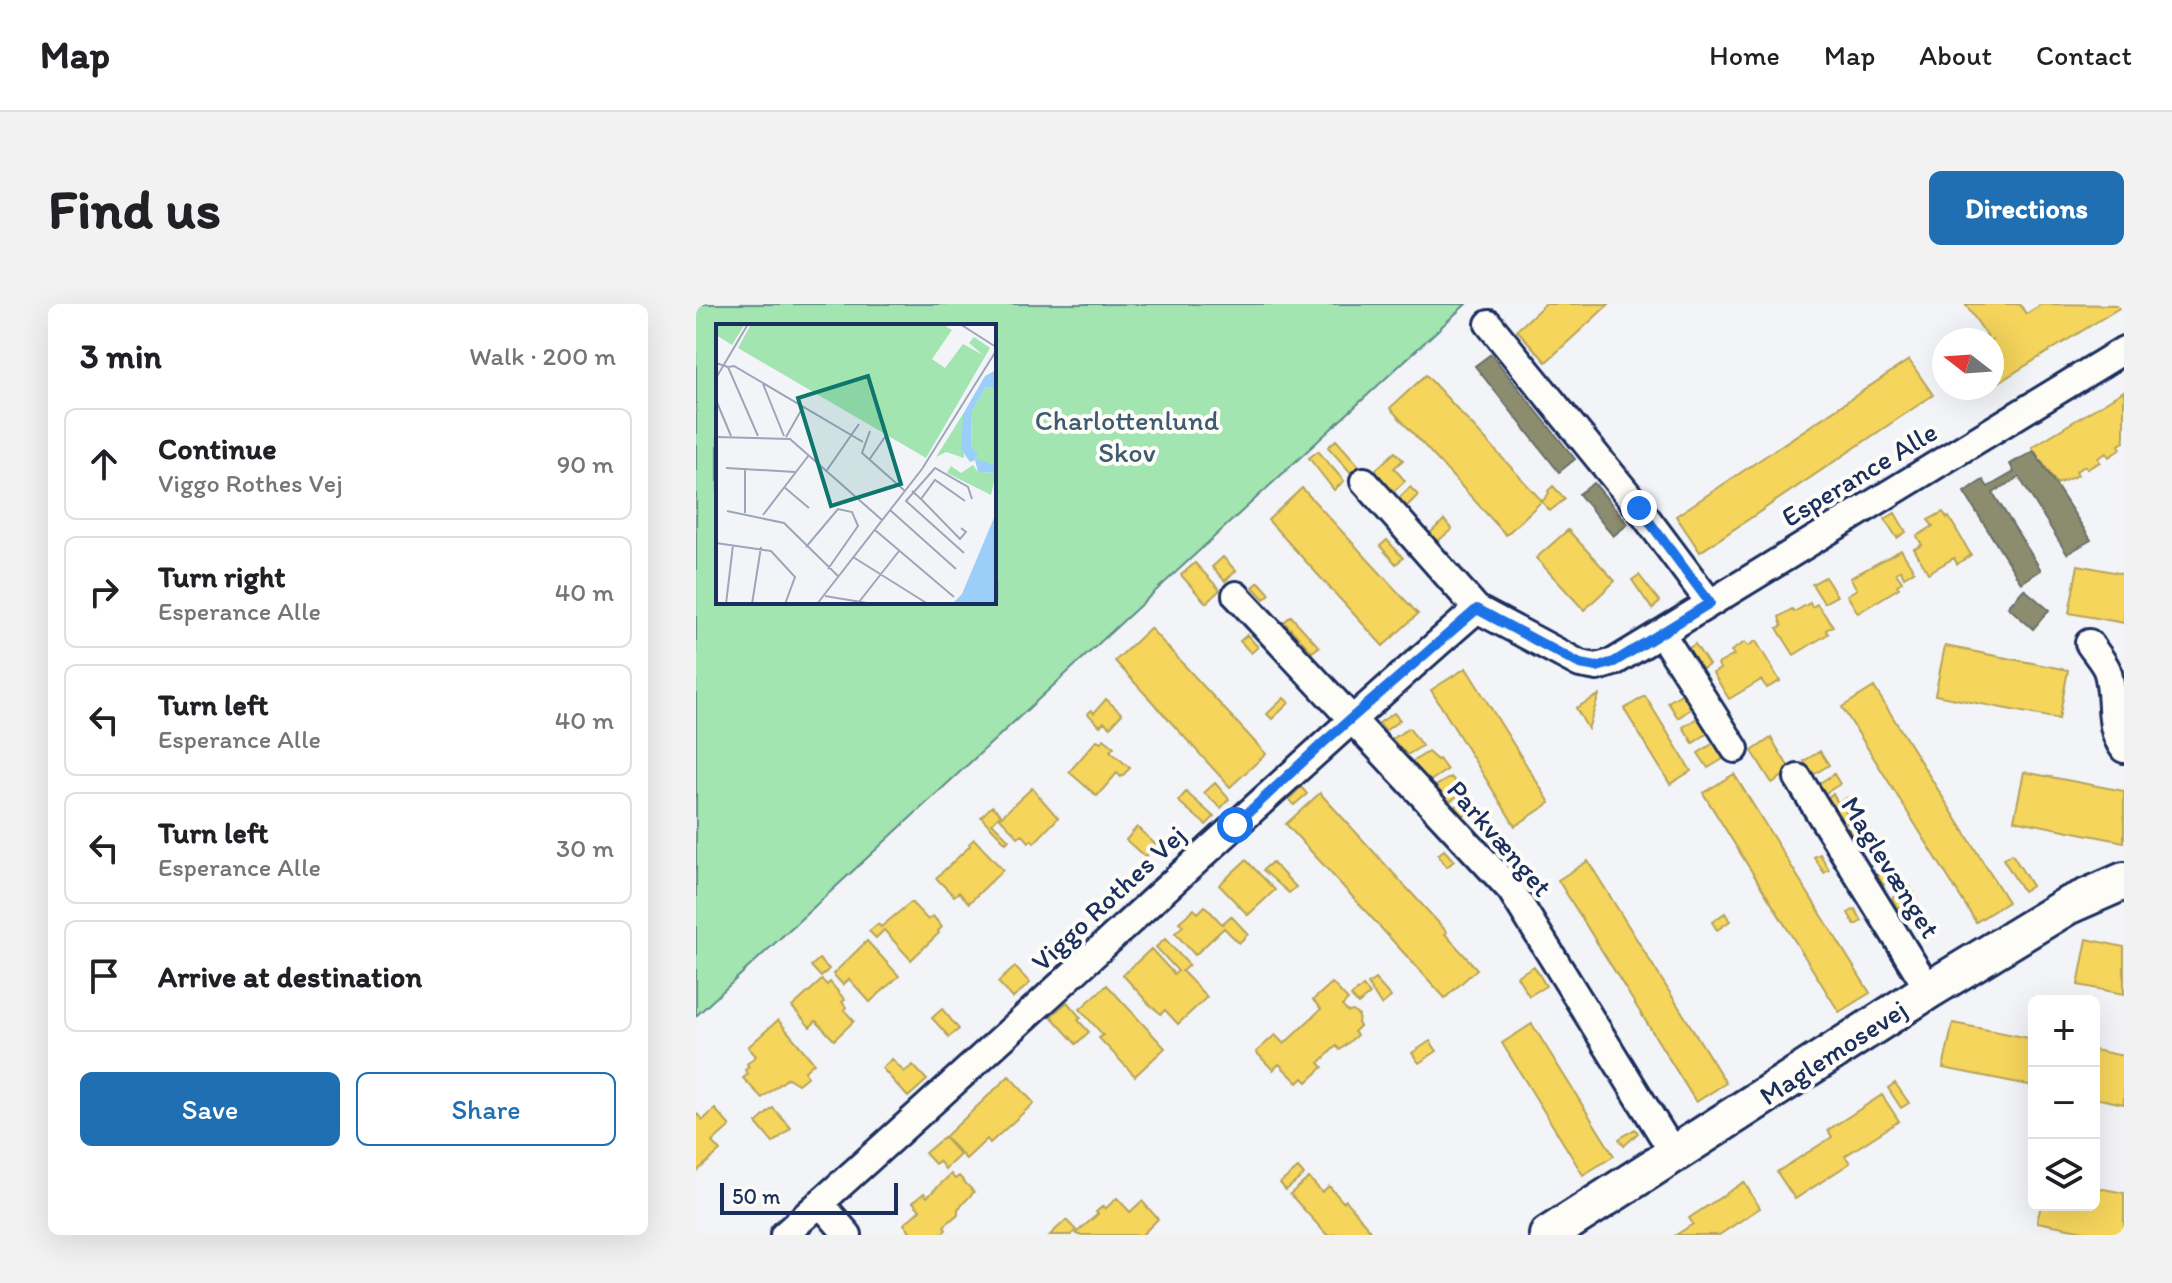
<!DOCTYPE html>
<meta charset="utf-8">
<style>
:root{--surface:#fff;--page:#f2f2f2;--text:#202124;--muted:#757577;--line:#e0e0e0;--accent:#1f6fb2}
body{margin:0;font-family:Itim,sans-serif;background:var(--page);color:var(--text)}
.controls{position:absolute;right:24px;bottom:24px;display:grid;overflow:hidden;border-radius:12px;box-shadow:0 8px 32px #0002}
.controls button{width:72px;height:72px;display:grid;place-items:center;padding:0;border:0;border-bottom:2px solid var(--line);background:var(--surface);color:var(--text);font:40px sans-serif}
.compass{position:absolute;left:1236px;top:24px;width:72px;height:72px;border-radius:50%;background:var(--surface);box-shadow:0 8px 32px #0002;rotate:287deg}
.scale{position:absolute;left:24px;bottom:20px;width:178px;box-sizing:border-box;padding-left:8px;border:4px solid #1b2f5e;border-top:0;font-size:22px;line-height:28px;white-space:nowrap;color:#1b2f5e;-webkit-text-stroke:6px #fdfcf7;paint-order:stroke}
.stop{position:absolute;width:24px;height:24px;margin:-18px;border:6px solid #1a73e8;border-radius:50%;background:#fff}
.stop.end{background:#1a73e8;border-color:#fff;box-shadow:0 2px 8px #0008}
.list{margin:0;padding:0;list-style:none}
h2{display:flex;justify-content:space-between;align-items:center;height:104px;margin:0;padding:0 32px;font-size:34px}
h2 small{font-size:26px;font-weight:400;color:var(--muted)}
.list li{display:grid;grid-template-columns:52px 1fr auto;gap:24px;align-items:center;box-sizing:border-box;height:112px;margin:0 16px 16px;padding:0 16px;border:2px solid var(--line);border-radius:12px}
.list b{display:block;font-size:30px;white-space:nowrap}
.list p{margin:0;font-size:26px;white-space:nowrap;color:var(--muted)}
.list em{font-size:26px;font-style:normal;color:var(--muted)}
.actions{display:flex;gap:16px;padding:24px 32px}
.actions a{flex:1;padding:18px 0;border:2px solid var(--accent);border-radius:12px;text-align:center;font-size:28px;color:var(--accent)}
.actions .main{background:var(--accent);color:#fff}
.icon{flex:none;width:44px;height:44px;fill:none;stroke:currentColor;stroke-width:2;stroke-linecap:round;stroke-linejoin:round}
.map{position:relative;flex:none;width:1428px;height:931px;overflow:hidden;border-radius:12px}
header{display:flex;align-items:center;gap:48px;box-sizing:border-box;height:112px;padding:0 40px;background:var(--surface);border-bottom:2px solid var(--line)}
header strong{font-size:38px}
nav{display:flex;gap:44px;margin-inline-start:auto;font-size:28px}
.intro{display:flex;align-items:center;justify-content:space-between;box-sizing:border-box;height:192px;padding:0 48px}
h1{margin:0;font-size:56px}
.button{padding:20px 36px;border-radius:12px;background:var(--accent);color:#fff;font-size:28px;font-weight:700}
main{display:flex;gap:48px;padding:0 48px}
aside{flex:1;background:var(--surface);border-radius:12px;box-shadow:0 8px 32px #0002}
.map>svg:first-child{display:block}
.green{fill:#a2e5b0;stroke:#5e8a87;stroke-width:2;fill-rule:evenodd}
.homes{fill:#f6d55c;stroke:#b4a35d;stroke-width:2}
.industry{fill:#8c8c6e;stroke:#6a7069;stroke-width:2}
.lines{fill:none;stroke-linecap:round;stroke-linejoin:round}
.street-casing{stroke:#1b2f5e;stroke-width:32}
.secondary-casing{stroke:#1b2f5e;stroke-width:42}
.street{stroke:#fdfcf7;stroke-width:26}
.secondary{stroke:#fdfcf7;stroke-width:36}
.route{stroke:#1a73e8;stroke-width:10}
.labels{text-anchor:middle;stroke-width:8;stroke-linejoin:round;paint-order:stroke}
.park-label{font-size:28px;fill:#3d5c72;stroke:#fdfcf7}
.street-label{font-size:28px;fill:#1b2f5e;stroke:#fdfcf7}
.inset-road{fill:none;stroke:#9da5ba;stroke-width:2}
.view{fill:#0f766e;fill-opacity:0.15;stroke:#0f766e;stroke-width:4}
.inset-edge{fill:none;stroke:#1b2f5e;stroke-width:4}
</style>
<header>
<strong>Map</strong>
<nav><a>Home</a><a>Map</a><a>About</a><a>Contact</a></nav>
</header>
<div class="intro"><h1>Find us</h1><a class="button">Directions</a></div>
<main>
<aside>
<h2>3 min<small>Walk · 200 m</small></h2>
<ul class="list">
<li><svg class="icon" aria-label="ahead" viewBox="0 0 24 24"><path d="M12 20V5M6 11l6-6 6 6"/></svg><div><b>Continue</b><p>Viggo Rothes Vej</p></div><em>90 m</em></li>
<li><svg class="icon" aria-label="right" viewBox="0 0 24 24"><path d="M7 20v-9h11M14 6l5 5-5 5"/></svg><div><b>Turn right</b><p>Esperance Alle</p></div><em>40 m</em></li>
<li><svg class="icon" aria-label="left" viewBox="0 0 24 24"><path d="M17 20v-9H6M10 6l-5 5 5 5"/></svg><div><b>Turn left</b><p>Esperance Alle</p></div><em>40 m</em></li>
<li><svg class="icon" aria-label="left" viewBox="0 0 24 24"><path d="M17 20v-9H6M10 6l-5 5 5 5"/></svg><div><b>Turn left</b><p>Esperance Alle</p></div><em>30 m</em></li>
<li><svg class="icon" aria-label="arrive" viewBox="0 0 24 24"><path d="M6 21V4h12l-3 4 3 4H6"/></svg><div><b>Arrive at destination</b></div></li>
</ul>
<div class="actions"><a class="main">Save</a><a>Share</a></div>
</aside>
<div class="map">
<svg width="1428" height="931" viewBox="0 0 1428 931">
<rect width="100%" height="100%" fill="#f3f4f8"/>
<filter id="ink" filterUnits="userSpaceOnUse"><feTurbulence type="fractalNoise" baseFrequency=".0125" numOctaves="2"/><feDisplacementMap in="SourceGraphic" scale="16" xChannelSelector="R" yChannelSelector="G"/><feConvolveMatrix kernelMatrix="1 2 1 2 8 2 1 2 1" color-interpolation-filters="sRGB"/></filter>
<g filter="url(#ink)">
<path class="green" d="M0 0H770L0 712ZM22 22H298V298H22Z"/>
<path class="homes" d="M849 0H913L850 58 821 26Z
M1269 0H1324L1330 10 1346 0 1428 1 1300 80 1296 74V36H1288L1292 33Z
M1213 56 1237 91 1004 248 980 212Z
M730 71 846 197 810 231 694 104Z
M1428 87V138L1423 141 1425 145 1413 153 1410 149 1402 154 1404 158 1391 165 1389 162 1380 167 1382 171 1361 180 1336 143Z
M640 136 664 163 656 170 632 143Z
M622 147 648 177 638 186 613 154Z
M699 148 707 156 698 164 709 177 696 189 677 168Z
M857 182 869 195 854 207 846 198 853 189 852 187Z
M714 183 722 191 710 203 702 195Z
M606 184 722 310 687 342 572 216Z
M1247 208 1251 214 1253 213 1275 251 1261 260 1258 254 1232 269 1218 245 1226 241 1221 232 1237 222 1232 216Z
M1199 209 1210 228 1201 234 1189 215Z
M748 216 756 225 741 238 733 230Z
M872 226 919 277 888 306 840 254Z
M691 236 707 254 700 260 684 242Z
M1205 246 1218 267 1208 273 1205 266 1200 269 1206 278 1201 281 1203 284 1162 309 1151 291 1161 285 1154 274Z
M527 253 540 267 529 277 516 263Z
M499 259 524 286 510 299 485 271Z
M1382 261 1428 270V319L1373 309Z
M943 271 964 298 956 305 936 276Z
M1129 273 1141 292 1128 299 1116 280Z
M563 278 574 290 568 295 557 283Z
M1114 299 1116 303 1121 300 1137 322 1130 326 1132 330 1098 351 1081 324 1086 322 1083 313 1096 305 1098 308Z
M595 312 623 343 616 348 588 318Z
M454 324 570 450 534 483 419 357Z
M551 331 562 343 555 349 544 337Z
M1060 337 1084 377 1071 384 1065 376 1033 395 1017 369 1024 365 1022 360 1038 351 1035 347 1049 338 1052 342Z
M999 340 1013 361 1003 367 989 347Z
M1249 342 1372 366 1363 415 1239 391Z
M770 364 854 499 819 522 735 386Z
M1178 383 1312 598 1280 618 1146 403Z
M987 389 996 404 982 414 972 398Z
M903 391 892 425 880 404Z
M949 392 995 467 974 480 928 405Z
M588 394 593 399 576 415 571 410Z
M410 395 426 410 414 423 408 418 404 422 392 410 395 406 398 409Z
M698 409 704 416 689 427 683 419Z
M1003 413 1012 429 997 439 987 423Z
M713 424 726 442 711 451 696 435Z
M1075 434 1095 467 1076 479 1056 447Z
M408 435 418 443 414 447 434 464 425 473 421 469 401 492 373 468 401 436 405 438Z
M1018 439 1027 455 1012 464 1002 449Z
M1124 447 1133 461 1117 471 1108 457Z
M732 448 741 456 743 455 751 466 734 477 716 458Z
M1328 468 1428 487V538L1318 516Z
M1038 470 1174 689 1143 708 1007 489Z
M1138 470 1144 480 1128 490 1122 480Z
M755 473 768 488 753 498 738 483Z
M519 479 533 495 525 504 508 489Z
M605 483 611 490 598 501 593 495Z
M336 484 362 514 338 539 336 536 333 538 326 530 322 533 304 514Z
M490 488 518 513 510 521 482 497Z
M624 489 751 628 749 630 781 665 749 694 590 520Z
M1137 490 1142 499 1152 493 1158 503 1150 508 1155 516 1148 521 1132 493Z
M771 494 777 505 766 513 757 504Z
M296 502 305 510 296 519 313 536 310 539 285 513Z
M1167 516 1174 527 1159 537 1152 526Z
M441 523 460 541 449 553 430 536Z
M278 535 307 566 273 599 263 588 258 592 240 574 274 542 273 540Z
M748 546 758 557 751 563 742 551Z
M1124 550 1133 566 1128 569 1118 553Z
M1316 550 1336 582 1327 587 1307 555Z
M550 556 579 586 552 611 523 581Z
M892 557 1030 779 1000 798 862 576Z
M576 558 600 583 593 589 567 566Z
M1195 563 1200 573 1187 581 1181 571Z
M1214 583 1220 593 1201 604 1196 594Z
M215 598 232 616 237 612 246 623 242 627 243 629 215 656 188 626 180 634 173 627 182 620 185 623Z
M509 602 526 620 535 612 552 630 543 639 528 624 499 651 479 629 487 622 483 618 498 605 502 609Z
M1159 605 1166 617 1159 621 1152 609Z
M1029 609 1034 617 1021 626 1016 618Z
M469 635 493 661 486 667 511 693 482 720 469 706 465 710 453 700 427 671 455 645 478 670 482 667 460 643Z
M1391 635 1428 643V690L1382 681Z
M171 637 203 672 174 698 153 675 147 681 137 670Z
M123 655 133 665 125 673 115 662Z
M838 662 850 682 833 692 821 672Z
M319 663 334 679 317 694 302 678Z
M679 675 695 693 685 701 672 680Z
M126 676 131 681 134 678 149 696 146 698 150 703 148 706 158 717 138 736 120 717 114 723 96 703Z
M636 679 652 696 646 702 652 708 657 707 663 712 662 719 664 722 658 728 661 731 644 746 640 742 623 759 627 763 611 778 607 774 602 779 583 760 577 766 560 748 579 731 588 740 625 705 617 696Z
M411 681 469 744 439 772 403 734 407 731 384 705Z
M667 682 674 690 662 700 655 692Z
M371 698 385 714 382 716 393 728 380 740 355 712Z
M246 705 263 725 253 733 236 714Z
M82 716 118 759 109 767 111 773 102 780 92 774 66 794 47 774 52 770 49 766 53 763 51 760 60 752 52 743Z
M1257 719 1338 735V782L1247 764Z
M836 720 918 852 887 871 806 739Z
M734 737 741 747 723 759 716 749Z
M1398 746 1428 752V800L1398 794Z
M196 755 208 768 217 761 231 776 212 793 186 764Z
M313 772 338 799 294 839 291 835 270 855 249 833Z
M1199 779 1213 799 1205 804 1192 784Z
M1186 791 1203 817 1149 852 1154 859 1099 895 1081 868 1136 833 1132 826Z
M77 804 95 824 77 839 60 819Z
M19 805 34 822 16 838 24 847 0 868V809L7 816Z
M939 825 942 829 928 842 923 835Z
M248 833 264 851 249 865 243 857 239 860 229 849Z
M602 864 608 871 590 886 584 879Z
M255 870 259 875 263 872 278 888 262 905V910L248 922 250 926 245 930 217 931 208 920 224 906 217 898 228 889 231 893Z
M613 874 626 888 633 882 647 898 650 896 676 929 631 931 594 890Z
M1048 878 1064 904 1023 931H980L997 920 993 914Z
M1398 883 1428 889V931H1409L1341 918 1345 901H1398Z
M421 894 434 908 446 897 462 915 446 931H382L380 929 402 910 400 908 407 902 409 905Z
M370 916 380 926 375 931H354Z"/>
<path class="industry" d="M795 50 879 155 863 168 779 62Z
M1338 147 1395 236 1371 250 1323 173 1297 189 1345 266 1325 279 1268 188 1287 176 1292 183 1318 168 1314 160Z
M898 179 932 220 917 232 883 190Z
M1328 285 1353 306 1337 325 1312 303Z"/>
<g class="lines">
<defs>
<path id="street" d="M793 20 943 204 1014 299
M668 177 781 305 884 360 901 363 918 358 1428 46
M540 291 815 586 978 850
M965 329 1039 445
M1393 339C1398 347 1407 357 1411 366 1420 391 1410 422 1428 445
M1102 474 1233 686
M124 899 152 931
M88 931C321 725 546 510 781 305"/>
<path id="secondary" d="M852 931 1233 686 1371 602 1428 577"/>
</defs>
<use href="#street" class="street-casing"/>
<use href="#secondary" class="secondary-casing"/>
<use href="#street" class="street"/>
<use href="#secondary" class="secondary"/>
</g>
</g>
<g class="lines" filter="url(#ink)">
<path class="route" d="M539 521 628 438 781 305 884 360 901 363 918 358 1014 299 943 204"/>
</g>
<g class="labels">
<g class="park-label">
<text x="431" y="126">Charlottenlund<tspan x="431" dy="32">Skov</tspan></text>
</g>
<g class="street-label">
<text transform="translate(1163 170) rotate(-31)" y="10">Esperance Alle</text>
<text transform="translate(804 534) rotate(49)" y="10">Parkvænget</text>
<text transform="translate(1195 563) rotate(58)" y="10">Maglevænget</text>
<text transform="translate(412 594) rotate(-43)" y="10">Viggo Rothes Vej</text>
<text transform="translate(1137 748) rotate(-33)" y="10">Maglemosevej</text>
</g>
</g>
<g transform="translate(20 20)">
<rect width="280" height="280" fill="#f3f4f8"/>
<path d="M0 0H29L16 21 0 11ZM35 0H226L236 6 216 35 229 44 247 20 267 31 253 19 258 13 274 24 210 134 22 24ZM270 63 280 64V141L260 136 255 123 256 87ZM247 90 248 134 230 128 220 133ZM257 141 262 148 280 149 275 171 231 149 235 142 245 149Z" fill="#a2e5b0"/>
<path d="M280 46V64L270 63 256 87 255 123 262 130 259 135 280 141V149L262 148 259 136 254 138 245 125 247 90 269 52ZM280 189V280H236L246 270Z" fill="#9bcff9"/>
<path class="inset-road" d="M244 0 280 23M0 39 12 43 42 112M12 43 18 42 147 118M0 54 32 0M47 60 68 112M0 76 15 112M154 107 146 129 189 167M0 113 74 115 166 196M70 113 87 83M153 136 169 113M10 144 79 148M111 146 143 100M68 163 93 184M196 167 205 175 219 156 249 177M205 175 244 215 250 208 245 204M174 186 240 245M11 187 68 199 122 252M29 189V145M47 191 93 131M159 206 238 273M0 219 55 227 79 253 69 280M90 223 122 185 136 188 142 202 112 245M248 229 190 177 219 144 252 163 256 175M137 233 212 280M109 272 157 280M143 278 183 227M10 280 17 221M36 280 45 223M101 280 206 145 280 27"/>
<path class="view" d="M152 52 185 160 115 182 82 74Z"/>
<rect width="280" height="280" class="inset-edge"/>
</g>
</svg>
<div class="controls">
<button>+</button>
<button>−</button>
<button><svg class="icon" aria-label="layers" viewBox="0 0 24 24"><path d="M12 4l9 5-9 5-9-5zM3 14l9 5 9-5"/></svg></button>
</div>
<svg class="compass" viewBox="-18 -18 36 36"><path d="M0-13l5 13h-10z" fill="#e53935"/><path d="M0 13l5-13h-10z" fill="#757577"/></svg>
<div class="scale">50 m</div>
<div class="stop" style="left:539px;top:521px"></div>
<div class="stop end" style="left:943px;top:204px"></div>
</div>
</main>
